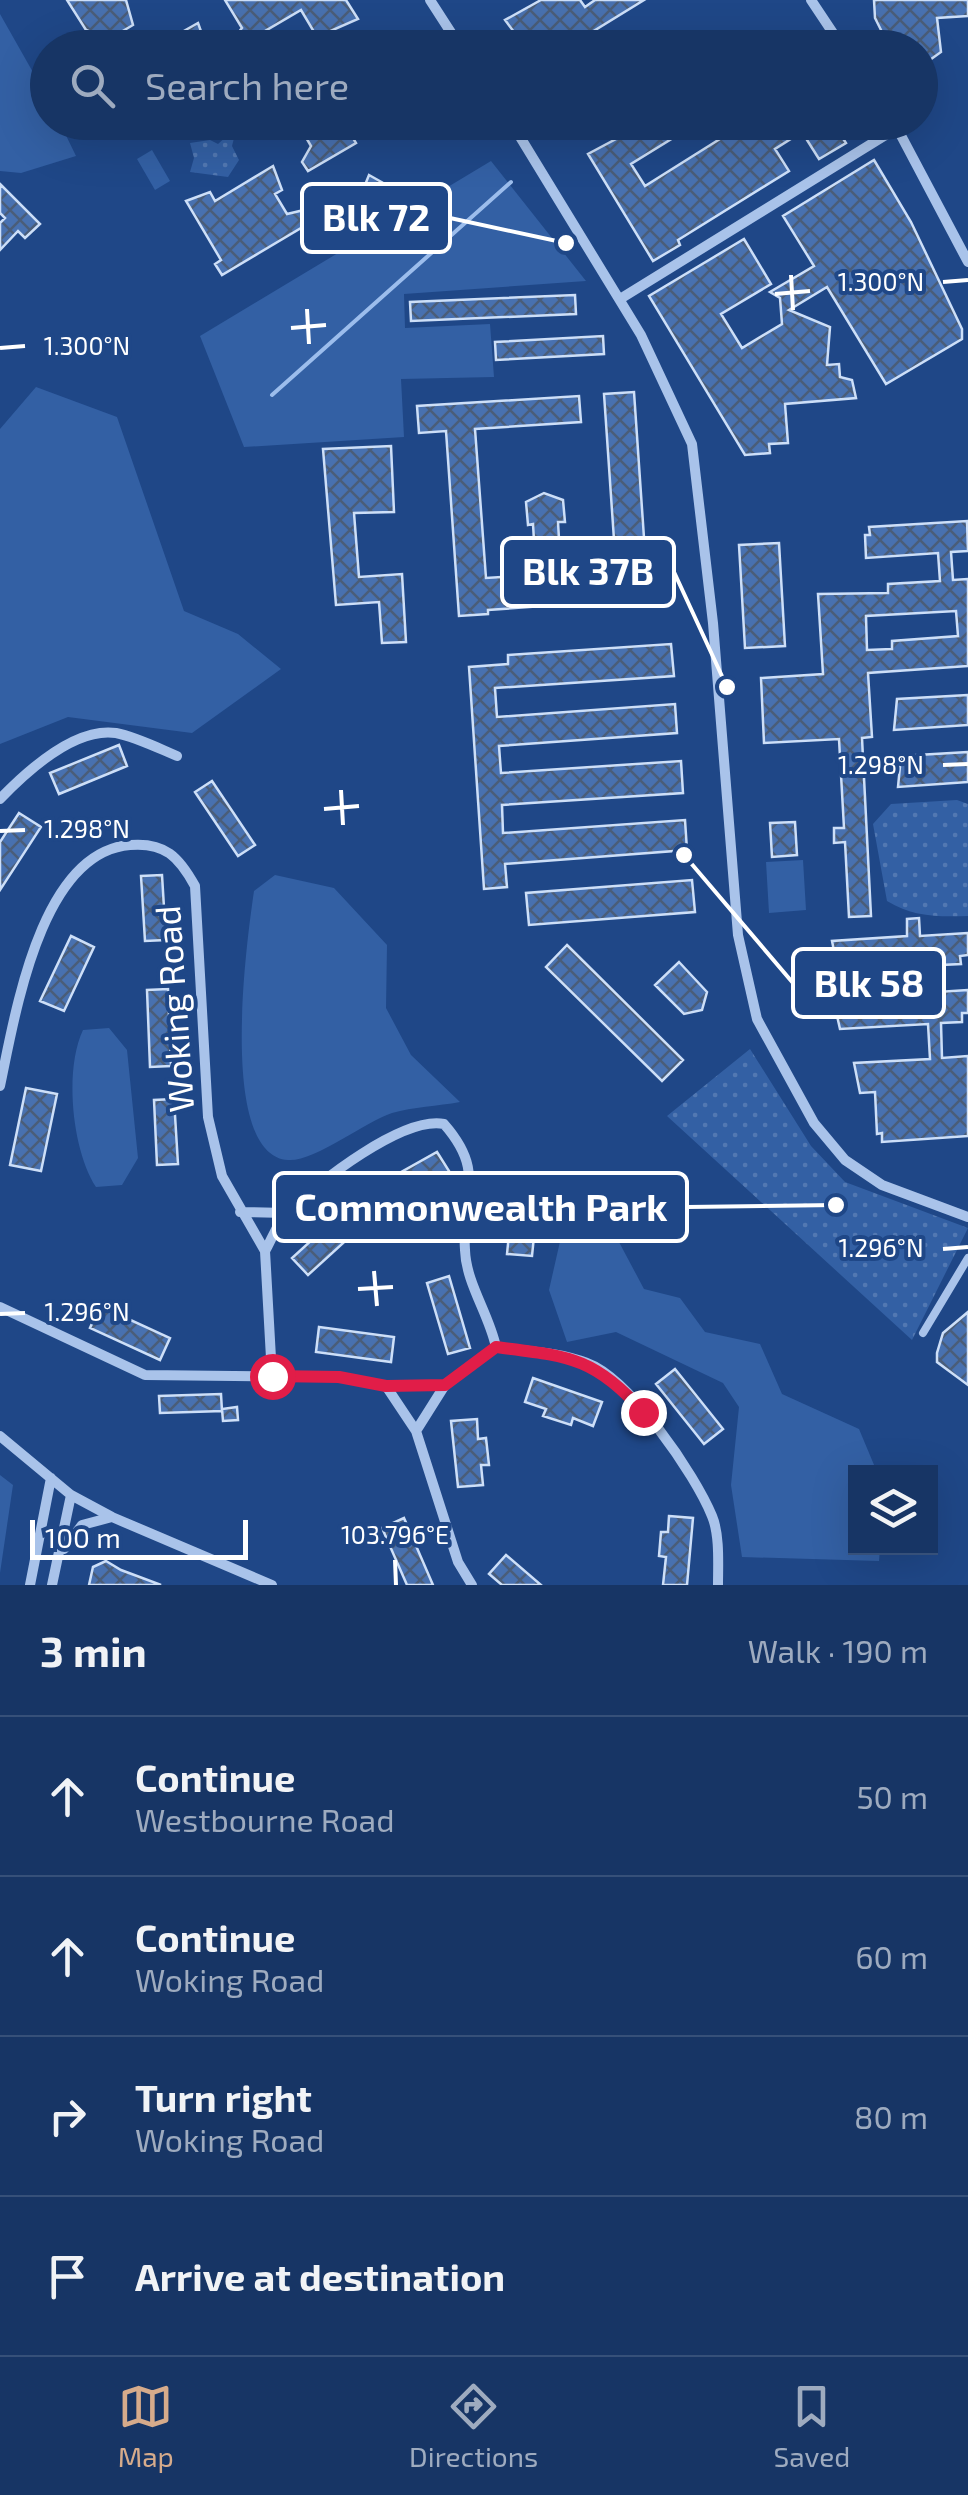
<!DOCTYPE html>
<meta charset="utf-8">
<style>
:root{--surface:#173565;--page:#203d6b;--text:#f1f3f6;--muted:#9eabbf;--line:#365079;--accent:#d6ab8b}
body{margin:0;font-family:"Exo 2",sans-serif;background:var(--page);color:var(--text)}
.controls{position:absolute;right:30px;bottom:30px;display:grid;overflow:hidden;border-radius:0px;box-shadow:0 10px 40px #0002}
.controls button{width:90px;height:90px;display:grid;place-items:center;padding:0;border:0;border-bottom:2px solid var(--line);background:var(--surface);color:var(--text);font:50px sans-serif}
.scale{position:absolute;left:30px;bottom:25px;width:218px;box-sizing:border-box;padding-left:10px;border:5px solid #fff;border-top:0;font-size:28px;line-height:35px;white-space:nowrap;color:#fff;-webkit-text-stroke:8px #1f4787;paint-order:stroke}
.stop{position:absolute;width:30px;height:30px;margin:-22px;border:8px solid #e11d48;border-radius:50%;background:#fff}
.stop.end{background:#e11d48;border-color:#fff;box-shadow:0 2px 10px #0008}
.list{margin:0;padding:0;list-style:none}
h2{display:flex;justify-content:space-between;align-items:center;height:130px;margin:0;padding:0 40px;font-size:42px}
h2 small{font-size:32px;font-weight:400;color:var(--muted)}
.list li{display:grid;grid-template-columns:65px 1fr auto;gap:30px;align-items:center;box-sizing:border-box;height:160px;padding:0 40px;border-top:2px solid var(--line)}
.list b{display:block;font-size:38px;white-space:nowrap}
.list p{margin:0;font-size:32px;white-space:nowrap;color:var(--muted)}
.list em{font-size:32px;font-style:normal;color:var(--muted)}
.icon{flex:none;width:55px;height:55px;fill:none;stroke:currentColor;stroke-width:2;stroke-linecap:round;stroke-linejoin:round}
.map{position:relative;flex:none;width:968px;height:1585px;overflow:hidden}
.search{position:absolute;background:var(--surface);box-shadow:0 10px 40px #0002;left:30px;right:30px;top:30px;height:110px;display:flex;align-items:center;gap:25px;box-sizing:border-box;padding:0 35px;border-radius:55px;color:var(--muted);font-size:38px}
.sheet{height:770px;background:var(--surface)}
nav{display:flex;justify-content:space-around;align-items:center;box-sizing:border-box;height:140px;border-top:2px solid var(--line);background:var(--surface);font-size:28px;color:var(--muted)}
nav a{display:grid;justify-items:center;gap:5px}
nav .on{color:var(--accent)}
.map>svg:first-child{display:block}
.green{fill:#3360a4}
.park{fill:url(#park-dots)}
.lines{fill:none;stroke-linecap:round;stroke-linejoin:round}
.stream{stroke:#9cbdec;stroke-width:4}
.building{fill:url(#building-cross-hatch);stroke:#cddff8;stroke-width:2.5;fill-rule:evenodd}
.lane{stroke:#a9c3ea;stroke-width:8}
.street{stroke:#a9c3ea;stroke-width:10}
.route{stroke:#e11d48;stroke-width:12}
.ticks{fill:none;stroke:#fff;stroke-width:4}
.labels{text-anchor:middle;stroke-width:8;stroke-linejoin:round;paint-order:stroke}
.street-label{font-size:35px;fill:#fff;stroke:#1f4787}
.ticks-label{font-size:25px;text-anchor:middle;fill:#fff;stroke:#1f4787;stroke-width:8;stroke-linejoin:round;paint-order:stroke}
.leader{fill:none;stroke:#fff;stroke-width:4}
.callout-dot{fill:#fff;stroke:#1f4787;stroke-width:4}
.callout{fill:#1f4787;stroke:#fff;stroke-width:4}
.callout-label{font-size:38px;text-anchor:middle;font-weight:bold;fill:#fff}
</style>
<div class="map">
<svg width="968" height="1585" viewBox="0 0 968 1585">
<defs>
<pattern id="park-dots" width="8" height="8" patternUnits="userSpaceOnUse" patternTransform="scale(2.5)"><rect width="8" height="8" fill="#3360a4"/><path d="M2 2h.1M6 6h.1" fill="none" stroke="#5278b2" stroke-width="1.8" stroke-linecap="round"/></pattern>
<pattern id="building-cross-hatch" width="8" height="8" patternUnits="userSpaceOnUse" patternTransform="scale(2.5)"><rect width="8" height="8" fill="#4871b0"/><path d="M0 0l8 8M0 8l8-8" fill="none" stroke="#4a5d79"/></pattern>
</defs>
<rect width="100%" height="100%" fill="#1f4787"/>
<path class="green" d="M0 14 47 97 48 122 60 123 76 156 21 173 0 171Z
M152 150 170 181 155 190 137 159Z
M491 161 586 281 404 294 405 328 490 324 494 377 401 379 404 437 244 447 200 336Z
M36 387 117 417 184 611 238 634 281 669 192 733 68 717 0 744V429Z
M803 860 806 910 769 913 766 862Z
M275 875 334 888 387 945 386 1008 411 1055 460 1102C438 1106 413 1107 392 1113 365 1122 314 1162 288 1160 217 1155 247 939 254 891Z
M109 1028 127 1050 138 1158 122 1185 96 1187C72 1150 64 1070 83 1030Z
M603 1212 644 1289 680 1298 705 1332 760 1344 782 1394 859 1429 877 1472H856V1548H880L879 1561 742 1557 731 1485 739 1407 723 1383 616 1332 567 1342 549 1290 566 1215Z
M0 1475 13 1485 0 1573Z"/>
<path class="park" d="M227 136 234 138 232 146 239 160 228 177 190 172 194 158 190 143 210 140 218 144Z
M957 800 968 804V916C938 917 913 917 887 901L873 824 891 804Z
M750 1049 811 1146 845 1182 968 1228 912 1340 667 1116Z"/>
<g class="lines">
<path class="stream" d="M272 395 511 182"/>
</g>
<path class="building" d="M67 0H126L133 25 109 39 86 30Z
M225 0H346L358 19 317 37 301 10 243 44 237 34 242 28Z
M541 0H580L585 7 595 0H644L566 48H526L505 20Z
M874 0H968V16L937 18 941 52 920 67V48H890L875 18Z
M198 23 207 48H156L182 32Z
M297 122H368L350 133 356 143 308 171 302 162 311 146Z
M648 122H699L631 164 645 186 747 122H833L846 143 819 159 802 132 775 149 789 171 678 240 680 245 653 261 588 154Z
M874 160 911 222 962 329V339L886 384 827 287 789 310 830 327 827 365 839 364 840 377 852 380 856 398 785 404 788 443 769 444 770 453 745 455 649 296 744 239 771 284 721 314 742 348 782 324 780 298 770 292 814 266 783 216Z
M273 166 282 190 275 194 287 214 304 210 311 222 222 275 215 264 221 260 186 201 210 192 215 201Z
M369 175 408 197 382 212 359 200Z
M0 184 40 224 25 238 18 231 0 250V223L5 218 0 213Z
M575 295 576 314 411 321 410 302Z
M603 336 604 354 496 360 495 342Z
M634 392 646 567 665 566 668 597 488 610V614L459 616 446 431 419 433 417 406 579 396 581 422 475 429 486 578 536 575 533 524 528 525 526 502 544 493 563 500 565 522H558L561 573 616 569 604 394Z
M391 446 394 512 354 513 359 577 402 574 406 642 382 643 379 602 336 605 323 449Z
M967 521 968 551 951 552 953 580 968 579V666L868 673 872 737 862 738 871 916 849 917 845 842 834 843V828H844L839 739 764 743 761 678 823 674 818 594 888 593V584L940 581 938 553 866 558 865 535H870L869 527ZM956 611 958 636 892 641V649L867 650 866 616Z
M779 543 785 646 745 648 739 545Z
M671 644 674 676 495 688 497 717 675 704 677 733 499 746 501 773 681 761 683 793 502 805 503 833 685 820 687 850 505 864 507 887 484 889 469 667 508 664V655Z
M968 695V725L894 730 897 699Z
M119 745 127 766 59 794 50 773Z
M968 752V782L898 787 901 756Z
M212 781 255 845 238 856 195 792Z
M19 813 41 827 0 890V842Z
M795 822 797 855 772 857 770 823Z
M162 875 166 940 145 941 141 876Z
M692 880 695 912 529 925 526 893Z
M919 918 920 936 968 933V955L960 956 961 964 920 966 922 993 968 990V1013H962V1022L941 1023 942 1058 968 1056V1136L882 1142V1133L877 1134 875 1092 860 1093 854 1063 930 1059 928 1024 840 1029 833 998 909 994 908 967 838 971 832 941 907 936V919Z
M71 936 94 947 64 1011 40 1001Z
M567 945 683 1060 662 1081 546 967Z
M679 962 707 992 702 1010 684 1014 655 985Z
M168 989 171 1066 150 1067 147 990Z
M26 1088 57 1094 41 1171 10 1165Z
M174 1099 178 1164 157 1165 154 1100Z
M437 1152 449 1171 383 1208 371 1189Z
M514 1184 539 1187 532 1256 507 1254Z
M348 1207 364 1224 308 1275 292 1258Z
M449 1276 470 1348 448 1354 427 1283Z
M100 1306 170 1338 160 1360 90 1328Z
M968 1312V1385L937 1362V1353L943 1333Z
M319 1327 394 1337 391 1362 316 1352Z
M675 1369 723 1429 704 1444 656 1384Z
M533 1378 602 1402 593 1426 573 1418 571 1425 543 1416 546 1409 525 1402Z
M221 1394 222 1411 160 1413 159 1396Z
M237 1407 238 1420 223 1421 222 1409Z
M477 1419 478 1439 486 1438 489 1465H481L483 1485 458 1487 451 1421Z
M669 1516 693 1518 687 1585H663L666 1557 659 1556 661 1532H668Z
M404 1518 433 1585H407L382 1528Z
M506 1555 541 1585H502L489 1574Z
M106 1561 121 1570 161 1585H89L93 1567Z"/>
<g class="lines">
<path class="lane" d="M923 1333 968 1258"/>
<path class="street" d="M430 0 461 48
M811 0 843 48
M511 122 641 335 692 444 713 623 738 935 757 1019 814 1123 845 1160 882 1185 968 1217
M896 126 968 262
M620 299 897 128
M0 799C27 771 75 727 116 733 136 737 158 748 177 756
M0 1086C15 1016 40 852 130 845 165 842 179 857 195 886L208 1117 222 1176 265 1251 272 1376
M240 1212 286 1213
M265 1251C272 1239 278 1221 289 1211 318 1182 403 1116 444 1124 487 1173 461 1194 465 1250 466 1283 489 1314 496 1347
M0 1307 145 1375 339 1377 386 1386 416 1431 458 1562 472 1585
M386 1386 445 1385
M416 1431 445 1385 496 1347C525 1351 559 1352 587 1363 629 1378 695 1474 712 1516 720 1535 718 1565 718 1585
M0 1436 71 1495 112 1517 272 1585
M64 1549 82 1525 112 1517
M30 1585 51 1478
M52 1585 71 1495"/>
</g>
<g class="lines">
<path class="route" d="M272 1376 339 1377 386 1386 445 1385 496 1347C566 1356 594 1356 643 1412"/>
</g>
<path class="ticks" d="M791 275 793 310M943 282 968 280M775 294 810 291M307 309 309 344M291 328 326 325M0 348 25 346M943 765 968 764M341 790 343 825M324 809 359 806M0 831 25 830M943 1249 968 1247M374 1271 377 1306M358 1289 393 1287M0 1314 25 1313M395 1560 396 1585"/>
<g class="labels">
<g class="street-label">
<text transform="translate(175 1009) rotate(-94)" y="12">Woking Road</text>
</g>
</g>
<g class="ticks-label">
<text x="881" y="291">1.300°N</text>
<text x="87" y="355">1.300°N</text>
<text x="881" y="774">1.298°N</text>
<text x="87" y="838">1.298°N</text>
<text x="881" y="1257">1.296°N</text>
<text x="87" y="1321">1.296°N</text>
<text x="395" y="1544">103.796°E</text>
</g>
<path class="leader" d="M566 243L450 218M727 687L674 572M684 855L793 983M836 1205L687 1207"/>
<g class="callout-dot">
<circle cx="566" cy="243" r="10"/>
<circle cx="727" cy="687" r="10"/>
<circle cx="684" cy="855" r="10"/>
<circle cx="836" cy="1205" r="10"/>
</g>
<g class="callout">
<rect x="302" y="184" width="148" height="68" rx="10"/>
<rect x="502" y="538" width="172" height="68" rx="10"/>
<rect x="793" y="949" width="151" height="68" rx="10"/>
<rect x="274" y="1173" width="413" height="68" rx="10"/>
</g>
<g class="callout-label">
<text x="376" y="231">Blk 72</text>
<text x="588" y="585">Blk 37B</text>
<text x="869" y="997">Blk 58</text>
<text x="481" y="1221">Commonwealth Park</text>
</g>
</svg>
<div class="controls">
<button><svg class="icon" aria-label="layers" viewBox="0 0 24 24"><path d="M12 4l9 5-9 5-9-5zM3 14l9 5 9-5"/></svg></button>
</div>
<div class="scale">100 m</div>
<div class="stop" style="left:272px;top:1376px"></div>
<div class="stop end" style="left:643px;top:1412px"></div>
<div class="search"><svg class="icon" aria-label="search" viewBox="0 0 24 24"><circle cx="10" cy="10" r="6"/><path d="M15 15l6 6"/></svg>Search here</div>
</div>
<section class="sheet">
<h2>3 min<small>Walk · 190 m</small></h2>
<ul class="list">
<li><svg class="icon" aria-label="ahead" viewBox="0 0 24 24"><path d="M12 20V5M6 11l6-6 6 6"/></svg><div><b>Continue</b><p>Westbourne Road</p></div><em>50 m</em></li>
<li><svg class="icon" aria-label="ahead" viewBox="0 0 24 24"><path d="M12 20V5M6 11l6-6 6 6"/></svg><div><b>Continue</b><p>Woking Road</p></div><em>60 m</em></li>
<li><svg class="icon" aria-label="right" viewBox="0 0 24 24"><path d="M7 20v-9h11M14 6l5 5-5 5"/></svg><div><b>Turn right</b><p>Woking Road</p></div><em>80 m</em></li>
<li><svg class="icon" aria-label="arrive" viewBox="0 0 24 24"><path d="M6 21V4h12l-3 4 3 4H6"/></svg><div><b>Arrive at destination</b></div></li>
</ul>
</section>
<nav>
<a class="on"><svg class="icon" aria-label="map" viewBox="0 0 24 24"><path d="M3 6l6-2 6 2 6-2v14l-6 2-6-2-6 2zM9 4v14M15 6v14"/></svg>Map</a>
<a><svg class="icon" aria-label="directions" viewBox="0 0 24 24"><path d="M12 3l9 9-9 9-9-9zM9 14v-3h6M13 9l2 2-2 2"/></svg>Directions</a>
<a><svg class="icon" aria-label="saved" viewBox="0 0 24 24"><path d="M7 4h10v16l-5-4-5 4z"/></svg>Saved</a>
</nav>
